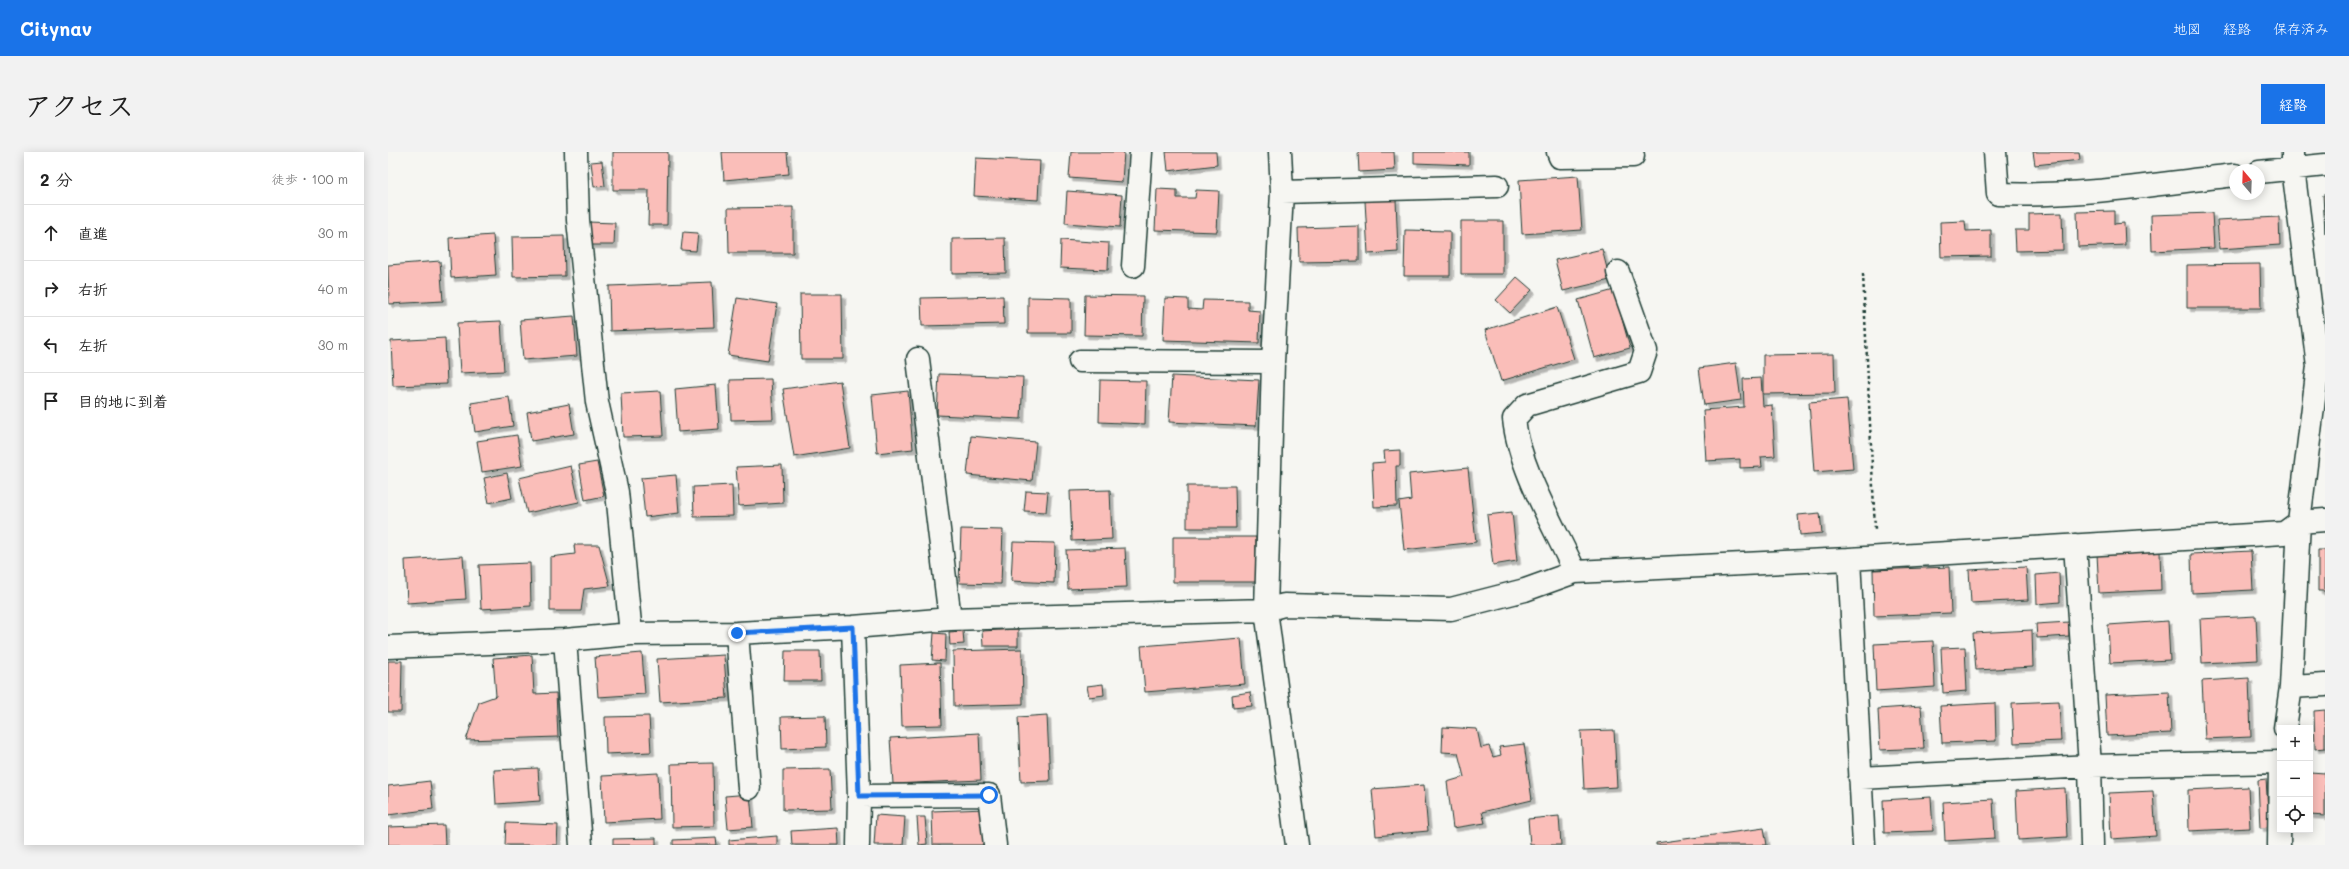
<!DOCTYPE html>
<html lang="ja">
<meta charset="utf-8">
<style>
:root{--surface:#fff;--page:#f2f2f2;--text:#222;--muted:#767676;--line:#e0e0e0;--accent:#1a73e8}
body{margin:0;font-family:Mali,"Klee One",sans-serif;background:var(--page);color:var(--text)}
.controls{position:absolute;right:12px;bottom:12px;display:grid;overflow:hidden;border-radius:0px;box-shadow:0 2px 10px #0003}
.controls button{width:36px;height:36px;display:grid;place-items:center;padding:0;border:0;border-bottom:1px solid var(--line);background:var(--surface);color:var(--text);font:20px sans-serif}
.compass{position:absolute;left:1841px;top:12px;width:36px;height:36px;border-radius:50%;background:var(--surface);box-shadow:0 2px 10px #0003;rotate:341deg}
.stop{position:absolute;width:12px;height:12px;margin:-9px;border:3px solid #1a73e8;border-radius:50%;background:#fff}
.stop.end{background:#1a73e8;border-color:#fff;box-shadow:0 1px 4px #0008}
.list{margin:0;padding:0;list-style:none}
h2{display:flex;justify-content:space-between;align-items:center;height:52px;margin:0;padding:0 16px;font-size:17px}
h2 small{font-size:13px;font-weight:400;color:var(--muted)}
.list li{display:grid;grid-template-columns:26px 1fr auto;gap:12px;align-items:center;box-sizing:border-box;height:56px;padding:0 16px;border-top:1px solid var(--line)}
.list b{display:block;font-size:15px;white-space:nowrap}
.list em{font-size:13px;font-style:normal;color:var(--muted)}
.icon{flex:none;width:22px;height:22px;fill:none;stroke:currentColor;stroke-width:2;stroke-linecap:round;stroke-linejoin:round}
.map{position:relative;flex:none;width:1937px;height:693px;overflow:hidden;border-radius:0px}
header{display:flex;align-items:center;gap:24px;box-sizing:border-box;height:56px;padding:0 20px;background:var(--accent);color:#fff}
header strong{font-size:19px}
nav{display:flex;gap:22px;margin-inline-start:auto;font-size:14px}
.intro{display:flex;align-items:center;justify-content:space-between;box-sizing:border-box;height:96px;padding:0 24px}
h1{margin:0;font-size:28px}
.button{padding:10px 18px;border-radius:0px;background:var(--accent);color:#fff;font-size:14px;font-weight:700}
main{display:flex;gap:24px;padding:0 24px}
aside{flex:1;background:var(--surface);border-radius:0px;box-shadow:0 2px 10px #0003}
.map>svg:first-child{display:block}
.building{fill:#fabeb9;stroke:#1f3d34;filter:url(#shadow)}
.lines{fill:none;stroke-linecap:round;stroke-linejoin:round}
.minor-casing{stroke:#1f3d34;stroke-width:25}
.path{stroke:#1f3d34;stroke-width:2.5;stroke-dasharray:3 3;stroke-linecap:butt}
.minor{stroke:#f6f6f2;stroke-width:22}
.route{stroke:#1a73e8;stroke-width:5}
</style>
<header>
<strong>Citynav</strong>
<nav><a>地図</a><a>経路</a><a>保存済み</a></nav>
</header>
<div class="intro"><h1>アクセス</h1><a class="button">経路</a></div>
<main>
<aside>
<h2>2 分<small>徒歩 · 100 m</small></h2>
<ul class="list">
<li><svg class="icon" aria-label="ahead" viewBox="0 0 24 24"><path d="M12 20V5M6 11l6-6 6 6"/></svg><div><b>直進</b></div><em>30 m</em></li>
<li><svg class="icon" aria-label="right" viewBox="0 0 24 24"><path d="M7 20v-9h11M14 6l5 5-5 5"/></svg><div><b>右折</b></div><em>40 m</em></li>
<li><svg class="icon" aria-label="left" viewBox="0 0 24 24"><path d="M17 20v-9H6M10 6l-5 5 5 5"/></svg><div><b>左折</b></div><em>30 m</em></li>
<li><svg class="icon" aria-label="arrive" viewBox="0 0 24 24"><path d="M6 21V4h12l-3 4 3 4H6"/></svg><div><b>目的地に到着</b></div></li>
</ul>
</aside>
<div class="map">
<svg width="1937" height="693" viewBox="0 0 1937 693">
<defs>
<filter id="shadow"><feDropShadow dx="3.5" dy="3.5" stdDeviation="0" flood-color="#0004"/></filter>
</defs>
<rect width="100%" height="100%" fill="#f6f6f2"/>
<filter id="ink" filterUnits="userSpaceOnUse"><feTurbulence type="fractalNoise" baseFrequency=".025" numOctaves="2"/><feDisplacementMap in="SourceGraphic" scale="8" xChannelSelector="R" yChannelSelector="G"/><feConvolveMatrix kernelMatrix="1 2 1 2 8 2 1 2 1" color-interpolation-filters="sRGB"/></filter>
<g filter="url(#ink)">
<path class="building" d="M225 0H280L279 73H260L261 38H225Z
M334 0H399L401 22 336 28Z
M683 0H736L734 30 681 26Z
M778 0H828L829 13 780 19Z
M970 0H1006L1007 18 971 20Z
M1026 0H1081V13L1026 11Z
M1645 0H1691L1692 8 1647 13Z
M588 6 652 9 650 48 586 44Z
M214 9 217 34 206 35 203 10Z
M1190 24 1194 78 1134 82 1131 28Z
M769 37 789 38V46H807L808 38 831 39 829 80 767 78Z
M679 39 734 43 732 75 677 71Z
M1935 43H1937V81Z
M1008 47 1010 100 980 102 977 49Z
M405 55V101H341L340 56Z
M1726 59V72L1736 71 1737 93 1690 95 1689 60Z
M1674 61 1675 98 1628 99 1627 78H1641V62Z
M1824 61 1826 96 1764 99 1763 63Z
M1891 65 1892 93 1831 97 1829 68Z
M1073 69H1115V122H1073Z
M1577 69 1578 79 1603 78V104L1553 105 1552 70Z
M200 70 227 71 226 93H199Z
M971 74V109L911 110 910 76Z
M1017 78 1062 79V124H1016Z
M295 80 310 81 308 99 293 98Z
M105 83 108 123 63 126 61 86Z
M176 84 177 124 125 125 124 85Z
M617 86 618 121 564 122V87Z
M673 88 721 91 720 118 672 116Z
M1214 97 1222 128 1175 139 1167 108Z
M52 109 55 149 1 152 0 113Z
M1872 112 1873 156H1799V113Z
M1129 125 1144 138 1122 161 1108 148Z
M324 130 326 175 222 179 221 134Z
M1226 138 1242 196 1206 206 1190 148Z
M412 142H454L455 207H413Z
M697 143 755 144 754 184 696 183Z
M615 144 616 172 534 174 533 146Z
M640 145 683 146V181H640Z
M349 146 389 152 380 209 340 203Z
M777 146 800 147V157L814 158 815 148 860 149V158L872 159 871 191 775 188Z
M1169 155 1186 207 1113 229 1097 178Z
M186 164 189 204 135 208 132 168Z
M113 169 116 219 72 221 69 171Z
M57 186 59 232 5 234 3 189Z
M1446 202 1447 241 1375 242V203Z
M1348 211 1353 248 1316 253 1311 216Z
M551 222 635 225 633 267 549 263Z
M784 224 871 228 868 274 781 270Z
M1373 226 1375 254 1384 253 1387 304 1373 305 1374 315 1352 316V307L1318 309 1315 258 1356 255 1355 227Z
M383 227 385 267 343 268 342 228Z
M712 228 758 229 757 272 711 270Z
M452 229 462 296 406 305 395 237Z
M328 233 331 277 290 280 287 237Z
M272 239 275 284 235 285 233 241Z
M520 239 525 297 489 301 484 243Z
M121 245 125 274 87 280 83 251Z
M1459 247 1465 317 1426 320 1421 250Z
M181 252 186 282 143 289 139 260Z
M129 283 134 314 94 320 89 289Z
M583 284 648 290 644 329 579 323Z
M1012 298V314H1008L1009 354 986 355 984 311 997 310 996 299Z
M209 310 216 344 197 348 191 313Z
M394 313 395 351 351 354 348 315Z
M183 314 191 350 139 361 131 326Z
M1080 316 1088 390 1016 398 1011 350 1023 348 1021 322Z
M119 321 124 346 101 351 96 326Z
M288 323 291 361 257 365 253 326Z
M344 333 345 364 306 365 305 335Z
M799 334H847L848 376H799Z
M722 338 724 387 684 389 682 339Z
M638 339 660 340 658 360 636 359Z
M1124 360 1129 409 1105 413 1099 363Z
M1432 361 1434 381 1412 383 1410 363Z
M573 377 615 378 613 432 571 431Z
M785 385H868V430H785Z
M625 390 667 391 666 431 623 429Z
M186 393H211L222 434 196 437 193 459H162V405L187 402Z
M737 396 739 435 680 437 678 398Z
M1930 398H1937V439H1930Z
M1772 399 1773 438 1711 441 1709 402Z
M1863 399 1865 438 1804 441 1803 402Z
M75 404 78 447 19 451 17 408Z
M142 411 143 454 93 457 91 413Z
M1561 415 1563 461 1486 464 1485 418Z
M1638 415 1640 448 1583 451 1581 418Z
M1671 421 1672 450 1649 452 1648 423Z
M1868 464 1870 508 1814 511 1812 467Z
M1780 469 1782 508 1722 511 1720 473Z
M1681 470V484L1649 486 1648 472Z
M630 477V494H595L594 479Z
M1644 478 1645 515 1588 518 1585 481Z
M575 479 576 492 562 493 561 480Z
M546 481 558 482 557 509 544 508Z
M853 486 857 532 757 540 753 494Z
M1545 489 1547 535 1488 539 1486 492Z
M1577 495 1579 539 1555 541 1553 496Z
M634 497 635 552 566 554 565 499Z
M397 499H432L433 529H396Z
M254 501 257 542 210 545 207 505Z
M144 503 146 542 168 541 170 585 78 588 91 550 108 544 105 506Z
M336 503 339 546 272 550 269 507Z
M0 509H14L13 560H0Z
M552 511 554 573 514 574 512 513Z
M1861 526 1863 585 1817 587 1814 529Z
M715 532 716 543 701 545 699 534Z
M862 540 864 554 845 556 844 543Z
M1781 540 1783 581 1719 584 1717 543Z
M1671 549 1673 589 1626 591 1624 551Z
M1607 551 1608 589 1554 591 1552 554Z
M1533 554 1536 596 1492 598 1490 557Z
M1937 558V596L1927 597 1926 559Z
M659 563 662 629 633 630 630 565Z
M261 564 263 600 218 602 217 565Z
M437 564 438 595 394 597 393 565Z
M1055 575 1089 577 1093 596 1101 594 1105 605 1113 603 1111 595 1136 592 1144 648 1094 660 1097 671 1065 676 1059 630 1076 625 1070 601 1054 600Z
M1226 578 1229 635 1196 637 1193 579Z
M591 581 593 628 505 632 502 586Z
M325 611 326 674 284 675 283 612Z
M150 616 152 649 108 652 106 618Z
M442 617 444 657 395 658V618Z
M1922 620 1937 621V664L1922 663Z
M270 621 272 667 216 670 214 624Z
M1878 627 1881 675 1872 676 1870 628Z
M42 629 45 657 0 663V634Z
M1036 633 1040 679 988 684 984 637Z
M1860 635 1862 676 1801 679 1800 638Z
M1677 636 1679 685 1630 688 1628 639Z
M1765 639 1768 684 1723 687 1721 641Z
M362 642 365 675 340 677 337 644Z
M1543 645 1545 679 1496 681 1495 648Z
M1605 647 1607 686 1557 689 1555 650Z
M598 657 599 693H545L544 659Z
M488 663 517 665 515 693H486Z
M1171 664 1173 693H1142L1140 667Z
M529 665H537L539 692 531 693Z
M118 671 170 673 169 693H117Z
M56 673 57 693H0V675Z
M450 676 451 693H404L403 679Z
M1376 676 1379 693H1268V691Z
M389 684V693H341V688Z
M268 686V693H225V687Z
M328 686 329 693H285V688Z"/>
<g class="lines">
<defs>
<path id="minor" d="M188 0 190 68 209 250 229 340 243 482
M892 0 894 40 885 210 878 458 909 693
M1170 0 1172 5 1245 4
M1607 0 1610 42C1690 45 1768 32 1847 23
M1871 20 1937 13
M894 40 1109 34
M745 114 753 0
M530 207 562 467
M692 209 885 210
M1687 393 1702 614 1704 693
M1461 407 1476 693
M1187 420C1166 374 1131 316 1126 267L1139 253 1251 220 1258 199 1230 120
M465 475 471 644 470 693
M349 481 361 636
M177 488 193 693
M0 495 177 488 243 482 349 481 465 475 562 467 878 458 896 453 1063 457 1137 438 1187 420 1461 407 1896 381 1911 370 1937 368
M1903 535 1937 533
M1897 576 1903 535 1911 370 1930 214 1905 16V0
M1472 626 1702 614 1892 610
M471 644 601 643 607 693
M1891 693 1892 610"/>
</defs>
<use href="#minor" class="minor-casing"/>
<path class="path" d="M1475 122 1487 378"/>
<use href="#minor" class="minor"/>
</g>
</g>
<g class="lines" filter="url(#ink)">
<path class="route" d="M349 481 465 475 471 644 601 643"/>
</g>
</svg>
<div class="controls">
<button>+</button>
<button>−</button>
<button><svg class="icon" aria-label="locate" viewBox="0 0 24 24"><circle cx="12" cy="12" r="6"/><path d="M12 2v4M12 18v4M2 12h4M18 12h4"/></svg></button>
</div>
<svg class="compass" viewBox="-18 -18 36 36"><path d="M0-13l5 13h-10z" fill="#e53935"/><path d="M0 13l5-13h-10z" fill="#767676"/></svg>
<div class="stop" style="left:601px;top:643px"></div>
<div class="stop end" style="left:349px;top:481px"></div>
</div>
</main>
